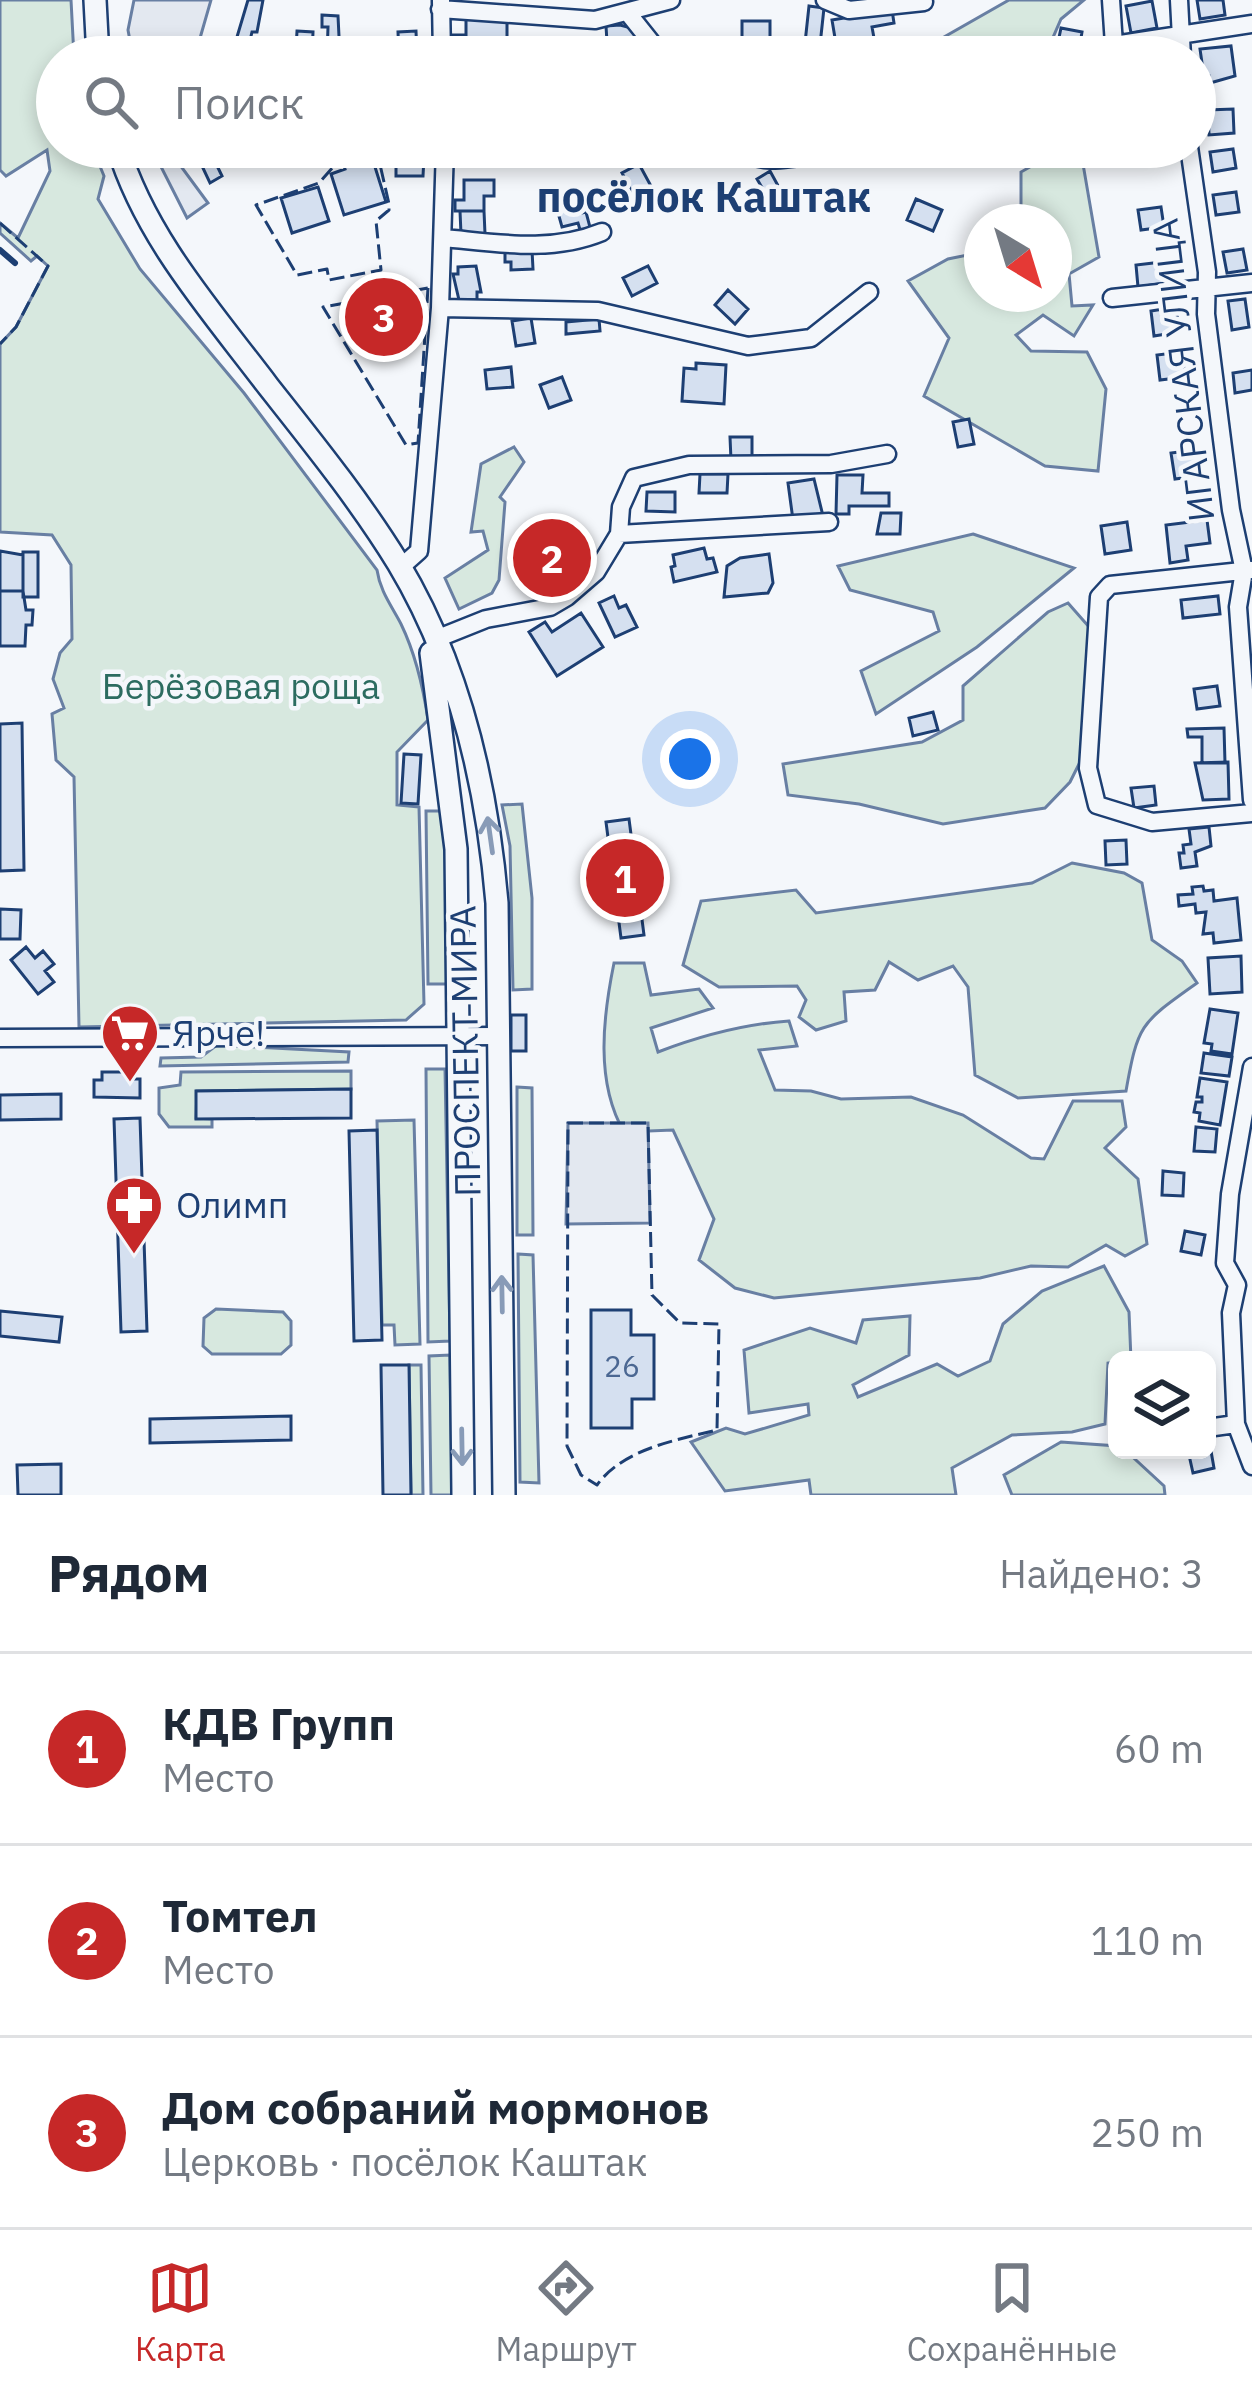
<!DOCTYPE html>
<html lang="ru">
<meta charset="utf-8">
<style>
:root{--surface:#fff;--page:#f6f6f7;--text:#1f2937;--muted:#747a83;--line:#e0e1e3;--accent:#c62828}
body{margin:0;font-family:"IBM Plex Sans",sans-serif;background:var(--page);color:var(--text)}
.controls{position:absolute;right:36px;bottom:36px;display:grid;overflow:hidden;border-radius:18px;box-shadow:0 6px 18px #0003}
.controls button{width:108px;height:108px;display:grid;place-items:center;padding:0;border:0;border-bottom:3px solid var(--line);background:var(--surface);color:var(--text);font:60px sans-serif}
.compass{position:absolute;left:964px;top:204px;width:108px;height:108px;border-radius:50%;background:var(--surface);box-shadow:0 6px 18px #0003;rotate:142deg}
.you{position:absolute;left:690px;top:759px;width:42px;height:42px;margin:-30px;border:9px solid #fff;border-radius:50%;background:#1a73e8;box-shadow:0 0 0 18px #1a73e833}
.badge{display:grid;place-items:center;width:78px;height:78px;border-radius:50%;background:var(--accent);color:#fff;font-size:39px;font-weight:700}
.pin{position:absolute;translate:-50% -50%;border:6px solid #fff;box-shadow:0 3px 12px #0006}
.list{margin:0;padding:0;list-style:none}
h2{display:flex;justify-content:space-between;align-items:center;height:156px;margin:0;padding:0 48px;font-size:51px}
h2 small{font-size:39px;font-weight:400;color:var(--muted)}
.list li{display:grid;grid-template-columns:78px 1fr auto;gap:36px;align-items:center;box-sizing:border-box;height:192px;padding:0 48px;border-top:3px solid var(--line)}
.list b{display:block;font-size:45px;white-space:nowrap}
.list p{margin:0;font-size:39px;white-space:nowrap;color:var(--muted)}
.list em{font-size:39px;font-style:normal;color:var(--muted)}
.icon{flex:none;width:66px;height:66px;fill:none;stroke:currentColor;stroke-width:2;stroke-linecap:round;stroke-linejoin:round}
.map{position:relative;flex:none;width:1252px;height:1495px;overflow:hidden}
.search{position:absolute;background:var(--surface);box-shadow:0 6px 18px #0003;left:36px;right:36px;top:36px;height:132px;display:flex;align-items:center;gap:30px;box-sizing:border-box;padding:0 42px;border-radius:66px;color:var(--muted);font-size:45px}
.sheet{height:732px;background:var(--surface)}
nav{display:flex;justify-content:space-around;align-items:center;box-sizing:border-box;height:168px;border-top:3px solid var(--line);background:var(--surface);font-size:33px;color:var(--muted)}
nav a{display:grid;justify-items:center;gap:6px}
nav .on{color:var(--accent)}
.map>svg:first-child{display:block}
.green{fill:#d7e8df;stroke:#687fa3;stroke-width:3}
.parking{fill:#e3e8f0;stroke:#687fa3;stroke-width:3}
.building{fill:#d5e0f0;stroke:#1d3f73;stroke-width:3}
.lines{fill:none;stroke-linecap:round;stroke-linejoin:round}
.minor-casing{stroke:#1d3f73;stroke-width:21}
.major-casing{stroke:#1d3f73;stroke-width:26}
.minor{stroke:#f4f7fb;stroke-width:16}
.major{stroke:#f4f7fb;stroke-width:21}
.fence{stroke:#1d3f73;stroke-width:3;stroke-dasharray:15 6;stroke-linecap:butt}
.wall{stroke:#1d3f73;stroke-width:6}
.oneway{stroke:#889bb7}
.labels{text-anchor:middle;stroke-width:9;stroke-linejoin:round;paint-order:stroke}
.number-label{font-size:30px;fill:#4b6792}
.street-label{font-size:36px;fill:#1d3f73;stroke:#f4f7fb}
.park-label{font-size:36px;fill:#2c6c60;stroke:#f4f7fb}
.poi-label{font-size:36px;fill:#1d3f73;stroke:#f4f7fb;text-anchor:start}
.quarter-label{font-size:42px;font-weight:bold;fill:#1d3f73;stroke:#f4f7fb}
</style>
<div class="map">
<svg width="1252" height="1495" viewBox="0 0 1252 1495">
<rect width="100%" height="100%" fill="#f4f7fb"/>
<path class="green" d="M0 0H71L74 57H57V147H92L104 176 98 199 140 269 244 393 377 570C380 591 391 605 401 624 416 655 423 686 428 720L397 752V805L419 807 424 1004 406 1020 79 1027 74 777 56 760 52 714 64 708 53 679 60 653 72 639 71 565 52 535 0 532V344L16 327 48 266 37 256 31 261 0 233V223L18 238 50 171 47 150 6 176 0 170Z
M1009 0H1084L1061 19 1051 42 1013 57H909Z
M1065 147H1073L1083 164 1099 257 1069 274 1072 306 1093 305 1074 336 1043 315 1016 335 1031 351 1087 352 1106 389 1098 471 1045 466 924 396 949 338 908 281 948 259 982 252V294H1054V222H1021V172Z
M514 447 524 462 500 497 505 502 499 580 492 593 459 609 445 578 488 550 483 531 471 532 481 464Z
M973 534 1074 568 977 647 876 714 861 671 939 631 933 612 850 590 838 566Z
M1068 603 1090 628 1083 756 1070 782 1045 808 943 824 859 804 788 795 783 764 922 742 963 720V686L1048 612Z
M522 804 532 898V989L513 990 510 846 502 805Z
M426 811H446L448 984H428Z
M1072 863 1124 873 1142 883 1152 940 1182 961 1197 983C1141 1023 1138 1023 1126 1091L1018 1098 975 1075 968 987 953 966 918 980 889 962 875 990 844 992 846 1021 816 1030 799 1017 806 1000 797 986 719 987 683 965 701 901 796 890 816 913 1032 883Z
M614 963H644L651 995 699 989 713 1008 651 1028 658 1052C700 1036 744 1024 789 1021L797 1046 759 1050 775 1090 811 1091 841 1099 911 1097 963 1115 1031 1158 1044 1159 1073 1101H1122L1126 1127 1105 1148 1138 1179 1147 1244 1125 1256 1106 1245 1068 1267 1031 1266 980 1278 774 1298 735 1288 699 1260 714 1219 673 1130 624 1132C595 1082 603 1017 614 963Z
M217 1045 349 1052 348 1062 160 1066 161 1058 201 1057Z
M426 1069H445L450 1341 428 1342Z
M351 1071V1089L197 1091 196 1118 212 1119V1127H169L159 1114V1088L180 1085 181 1072Z
M517 1087 532 1088 533 1235H517Z
M414 1120 420 1344 395 1345 394 1325H382L377 1121Z
M518 1254 533 1255 539 1483 520 1482Z
M1104 1266 1129 1312 1131 1360 1108 1363 1105 1424 1072 1432 1012 1435 952 1468 956 1495H811L809 1480 725 1491 691 1442 726 1428 745 1434 809 1415 808 1404 749 1413 744 1350 810 1328 856 1343 863 1320 910 1316 909 1355 853 1385 858 1397 937 1364 958 1376 990 1361 1003 1324 1042 1291Z
M216 1309 283 1312 291 1321V1345L281 1354H212L203 1346 204 1318Z
M450 1355 452 1495H431L429 1356Z
M409 1365H421L423 1495H411Z
M1061 1442 1117 1446V1450H1125L1164 1486 1165 1495H1012L1004 1475Z"/>
<path class="parking" d="M134 0H211L196 52 133 57 128 30Z
M151 147H176L177 161 208 203 187 218Z
M568 1123H648L650 1223 566 1224Z"/>
<path class="building" d="M248 0H263L257 32H252L246 57H231Z
M1197 0H1223L1225 15 1200 19Z
M1152 1 1157 28 1131 33 1126 6Z
M809 6 824 8 820 45 805 43Z
M892 10 894 23 872 27 874 38 836 44 832 20Z
M322 15 338 16 340 57H327L328 27H322Z
M466 19H507V43H476V57H452L453 35H466Z
M742 21H770V41L742 40Z
M620 25 635 29 637 52 618 54 616 41 607 42 606 26Z
M1061 28 1082 32 1078 56 1056 52Z
M297 31 313 32 312 57H284L285 48 296 49Z
M416 31 417 57H399L398 32Z
M1231 46 1235 76 1210 83 1209 76 1204 77 1200 49Z
M1233 109 1234 133 1209 135 1208 110Z
M193 147H208L222 176 210 183Z
M1233 149 1236 168 1213 172 1210 152Z
M370 151 386 202 344 215 331 174 345 169 342 160Z
M396 157H424L423 176H396Z
M639 164 652 188 635 198 622 173Z
M770 171 782 193 770 201 757 179Z
M464 180H494V196H484V211H455V200H464Z
M318 187 329 221 292 233 281 198Z
M1236 192 1239 212 1216 215 1213 195Z
M916 199 942 210 933 231 907 220Z
M576 204 578 214 586 212 591 231 581 233 578 223 562 227 557 209Z
M1161 207 1164 227 1141 230 1138 210Z
M460 211H484L485 234H461Z
M1243 249 1247 270 1227 273 1223 252Z
M532 250 533 269 511 270V262H505V252Z
M1162 262 1165 283 1138 287 1136 265Z
M476 266 481 292H477V300H459L453 274H458V267Z
M648 266 657 283 632 296 623 278Z
M728 290 748 309 735 324 715 305Z
M413 297 418 328 356 338 351 307Z
M1245 299 1249 327 1232 330 1228 301Z
M1176 307 1179 332 1154 336 1151 311Z
M531 318 535 343 516 346 512 321Z
M599 319 600 331 566 334V322Z
M1182 352 1185 377 1160 380 1157 355Z
M696 363 726 365 724 404 682 401 684 368 696 369Z
M511 367 513 387 487 389 485 370Z
M1252 370V390L1235 393 1233 373Z
M562 377 571 400 549 408 540 385Z
M969 419 974 444 958 447 953 422Z
M730 437H752V460H731Z
M1195 450 1198 476 1175 479 1171 453Z
M700 474H728L727 493H699Z
M837 475H863L862 493H889V506H849V514H836Z
M814 479 823 516 793 520 788 483Z
M647 492H675V512L646 511Z
M881 513H901L900 534H877Z
M1207 520 1210 543 1186 546 1188 560 1170 563 1166 525Z
M541 521 580 568 554 590 531 562 532 554 519 539Z
M1127 522 1131 550 1105 554 1101 526Z
M704 548 707 559 713 558 717 572 674 582 671 567 675 566 673 555Z
M0 551 23 555V591H0Z
M23 552H38V597H23Z
M769 554 773 583 768 593 724 597 727 566 740 558Z
M0 591H23L26 610H33L32 625H26L25 646H0Z
M614 596 619 608 626 605 637 627 615 637 599 603Z
M1218 596 1220 614 1183 618 1181 600Z
M581 613 603 647 557 676 529 632 545 622 552 632Z
M1217 686 1220 706 1197 709 1194 689Z
M933 712 938 730 913 736 909 718Z
M22 723 24 870 0 871V724Z
M1224 728 1225 763H1202V737H1188L1187 729Z
M404 754 421 755 418 804 401 803Z
M1228 762 1229 799 1203 800 1195 763Z
M1154 786 1156 805 1134 808 1131 788Z
M629 819 644 935 621 938 606 822Z
M1209 827 1211 846 1195 852 1197 866 1181 868 1179 853H1184L1183 845 1191 844 1189 829Z
M1126 840 1127 864 1106 865 1105 841Z
M1203 886 1204 891 1213 890 1214 901 1237 898 1241 940 1214 943 1213 933 1203 934 1206 912 1196 913 1195 904 1179 906 1178 895 1193 894 1192 887Z
M0 909 21 910 20 939H0Z
M26 947 35 958 43 951 54 964 45 971 54 982 38 994 11 960Z
M1241 956 1242 992 1210 994 1208 958Z
M1210 1009 1238 1013 1232 1054 1211 1051 1212 1044 1204 1043Z
M511 1015H526V1051H511Z
M1204 1053 1232 1057 1229 1076 1201 1073Z
M102 1072H132V1079H140V1098L94 1097V1080H102Z
M1200 1078 1227 1082 1220 1125 1199 1121 1200 1113 1194 1112 1196 1102H1202V1097H1197Z
M351 1089V1118L196 1119V1091Z
M61 1094V1119L0 1120V1095Z
M140 1118 147 1331 121 1332 114 1119Z
M1196 1127 1217 1129 1215 1152 1194 1151Z
M377 1130 382 1340 354 1341 349 1131Z
M1163 1171 1184 1173 1183 1196 1162 1195Z
M1185 1231 1205 1235 1201 1255 1181 1251Z
M591 1310H631V1335H654V1399H632V1428H591Z
M0 1311 62 1317 59 1342 0 1336Z
M381 1365H409L411 1495H383Z
M291 1416V1440L150 1443V1419Z
M1211 1451 1214 1468 1193 1473 1189 1455Z
M61 1464V1495H18L17 1465Z"/>
<g class="lines">
<defs>
<path id="minor" d="M825 0 849 10 924 2
M1179 0 1182 57
M441 1 442 57
M440 9 595 20 671 0
M628 13 663 57
M1114 45 1252 24
M1104 57 1114 45 1111 0
M743 147C757 165 779 159 799 157
M1189 147 1207 272 1206 314 1231 510 1244 571 1238 607 1252 800
M444 238C498 243 551 253 602 232
M1112 298 1252 283
M440 308 598 311 748 346 811 338 869 292
M619 534 829 522
M401 567 419 551 440 308 445 147
M1251 570 1110 585 1099 597 1088 768 1097 805 1152 822 1252 813
M436 639 486 619 550 607 567 597 596 572 619 534 621 507 634 478 689 465 831 464 887 454
M0 1038 499 1036
M1252 1067 1230 1194 1225 1263 1237 1285 1231 1313 1236 1424 1252 1466
M1207 1428 1236 1424"/>
<path id="major" d="M95 0 98 57
M118 147C145 237 212 312 268 386 313 443 360 501 398 563 460 666 487 784 497 903L504 1495
M431 653 456 849 463 1495"/>
</defs>
<use href="#minor" class="minor-casing"/>
<use href="#major" class="major-casing"/>
<use href="#minor" class="minor"/>
<use href="#major" class="major"/>
<path class="fence" d="M376 147 389 204V210L376 221 381 270 329 280 327 269 297 275 256 205 319 183 341 158Z
M0 223 48 266 16 327 0 344
M428 288 418 443 406 445 323 307Z
M568 1123H648L652 1295 680 1323 719 1324 717 1430C676 1440 623 1449 597 1485L581 1475 567 1446Z"/>
<path class="wall" d="M0 250 15 263"/>
</g>
<defs><path id="oneway-shaft" d="M-6 0H5M1.5-3L5.5 0L1.5 3" fill="none" stroke-width="1.6" stroke-linecap="round" stroke-linejoin="round" transform="scale(3)"/></defs>
<g class="oneway">
<use href="#oneway-shaft" transform="translate(490 835) rotate(-98)"/>
<use href="#oneway-shaft" transform="translate(502 1294) rotate(-91)"/>
<use href="#oneway-shaft" transform="translate(462 1447) rotate(89)"/>
</g>
<defs>
<symbol id="supermarket-pin" viewBox="-11 -11 22 30"><path d="M0 17L-7.5 6A9.5 9.5 0 1 1 7.5 6Z" fill="#c62828" stroke="#f4f7fb"/><path d="M-6-5.5h2.5l.6 2H6L4.5 2H-2.5L-4.4-4H-6ZM-1.5 3.2a1.3 1.3 0 1 0 .1 0ZM3 3.2a1.3 1.3 0 1 0 .1 0Z" fill="#fff"/></symbol>
<symbol id="pharmacy-pin" viewBox="-11 -11 22 30"><path d="M0 17L-7.5 6A9.5 9.5 0 1 1 7.5 6Z" fill="#c62828" stroke="#f4f7fb"/><path d="M-2-6h4v4h4v4h-4v4h-4v-4h-4v-4h4Z" fill="#fff"/></symbol>
</defs>
<g fill-rule="evenodd">
<use href="#supermarket-pin" x="97" y="1000" width="66" height="90"/>
<use href="#pharmacy-pin" x="101" y="1172" width="66" height="90"/>
</g>
<g class="labels">
<g class="number-label">
<text x="622" y="1377">26</text>
</g>
<g class="street-label">
<text transform="translate(1183 370) rotate(-97)" y="13">ИГАРСКАЯ УЛИЦА</text>
<text transform="translate(465 1051) rotate(-91)" y="13">ПРОСПЕКТ МИРА</text>
</g>
<g class="park-label">
<text x="241" y="699">Берёзовая роща</text>
</g>
<g class="poi-label">
<text x="172" y="1046">Ярче!</text>
<text x="176" y="1218">Олимп</text>
</g>
<g class="quarter-label">
<text x="704" y="212">посёлок Каштак</text>
</g>
</g>
</svg>
<div class="controls">
<button><svg class="icon" aria-label="layers" viewBox="0 0 24 24"><path d="M12 4l9 5-9 5-9-5zM3 14l9 5 9-5"/></svg></button>
</div>
<svg class="compass" viewBox="-18 -18 36 36"><path d="M0-13l5 13h-10z" fill="#e53935"/><path d="M0 13l5-13h-10z" fill="#747a83"/></svg>
<div class="you"></div>
<div class="pin badge" style="left:625px;top:878px">1</div>
<div class="pin badge" style="left:552px;top:558px">2</div>
<div class="pin badge" style="left:384px;top:317px">3</div>
<div class="search"><svg class="icon" aria-label="search" viewBox="0 0 24 24"><circle cx="10" cy="10" r="6"/><path d="M15 15l6 6"/></svg>Поиск</div>
</div>
<section class="sheet">
<h2>Рядом<small>Найдено: 3</small></h2>
<ul class="list">
<li><span class="badge">1</span><div><b>КДВ Групп</b><p>Место</p></div><em>60 m</em></li>
<li><span class="badge">2</span><div><b>Томтел</b><p>Место</p></div><em>110 m</em></li>
<li><span class="badge">3</span><div><b>Дом собраний мормонов</b><p>Церковь · посёлок Каштак</p></div><em>250 m</em></li>
</ul>
</section>
<nav>
<a class="on"><svg class="icon" aria-label="map" viewBox="0 0 24 24"><path d="M3 6l6-2 6 2 6-2v14l-6 2-6-2-6 2zM9 4v14M15 6v14"/></svg>Карта</a>
<a><svg class="icon" aria-label="directions" viewBox="0 0 24 24"><path d="M12 3l9 9-9 9-9-9zM9 14v-3h6M13 9l2 2-2 2"/></svg>Маршрут</a>
<a><svg class="icon" aria-label="saved" viewBox="0 0 24 24"><path d="M7 4h10v16l-5-4-5 4z"/></svg>Сохранённые</a>
</nav>
